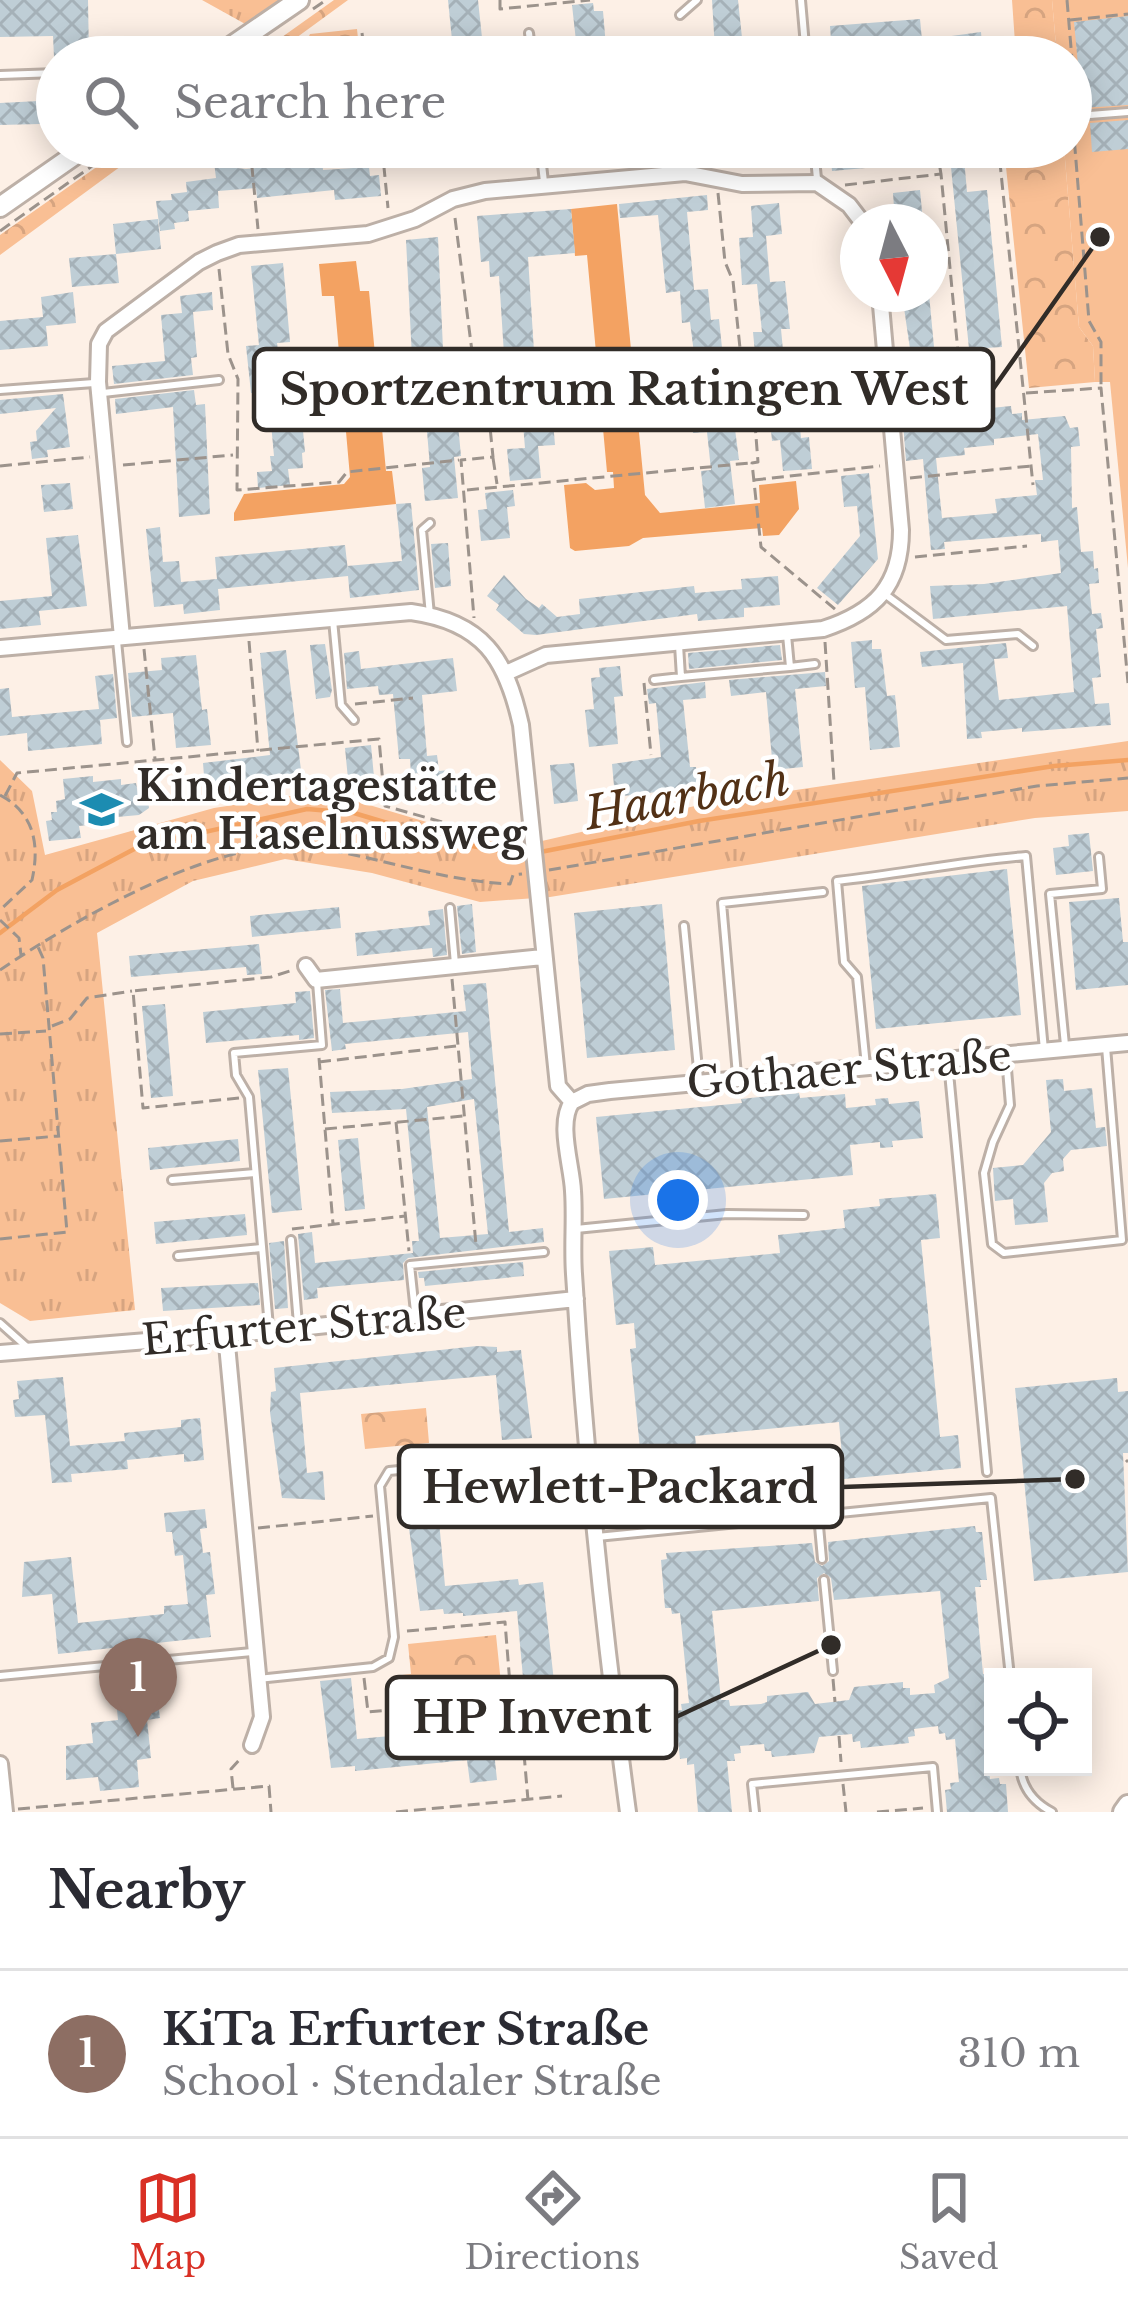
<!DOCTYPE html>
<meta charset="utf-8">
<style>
:root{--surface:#fff;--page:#f2f2f3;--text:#2b2b33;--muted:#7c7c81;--line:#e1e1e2;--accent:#d93025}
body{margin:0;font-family:"Libre Baskerville",serif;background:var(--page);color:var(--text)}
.controls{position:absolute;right:36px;bottom:36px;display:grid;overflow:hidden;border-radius:0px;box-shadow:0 6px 30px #0003}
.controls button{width:108px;height:108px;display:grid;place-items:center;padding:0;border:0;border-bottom:3px solid var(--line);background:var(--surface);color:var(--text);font:60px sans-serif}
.compass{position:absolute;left:840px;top:204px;width:108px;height:108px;border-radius:50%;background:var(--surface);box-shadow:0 6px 30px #0003;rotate:174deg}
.you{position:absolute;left:678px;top:1200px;width:42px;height:42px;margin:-30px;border:9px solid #fff;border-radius:50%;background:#1a73e8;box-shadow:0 0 0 18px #1a73e833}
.badge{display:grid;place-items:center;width:78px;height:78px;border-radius:50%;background:var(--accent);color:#fff;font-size:39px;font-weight:700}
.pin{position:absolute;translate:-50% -99px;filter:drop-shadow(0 3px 6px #0008)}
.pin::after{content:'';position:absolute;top:63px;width:42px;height:36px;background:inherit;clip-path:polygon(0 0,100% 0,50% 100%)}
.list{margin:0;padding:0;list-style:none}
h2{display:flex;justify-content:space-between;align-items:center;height:156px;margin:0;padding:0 48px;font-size:51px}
h2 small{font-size:39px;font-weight:400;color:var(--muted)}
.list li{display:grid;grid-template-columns:78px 1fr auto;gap:36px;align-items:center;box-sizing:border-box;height:168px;padding:0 48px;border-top:3px solid var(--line)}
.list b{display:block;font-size:45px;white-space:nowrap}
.list p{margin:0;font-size:39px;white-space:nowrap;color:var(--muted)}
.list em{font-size:39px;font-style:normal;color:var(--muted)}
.icon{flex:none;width:66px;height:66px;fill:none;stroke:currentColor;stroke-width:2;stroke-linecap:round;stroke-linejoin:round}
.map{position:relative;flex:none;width:1128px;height:1812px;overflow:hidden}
.search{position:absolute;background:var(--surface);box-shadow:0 6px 30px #0003;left:36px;right:36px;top:36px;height:132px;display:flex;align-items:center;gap:30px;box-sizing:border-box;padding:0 42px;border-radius:66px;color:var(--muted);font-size:45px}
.sheet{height:324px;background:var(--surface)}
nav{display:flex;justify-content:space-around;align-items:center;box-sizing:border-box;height:168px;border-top:3px solid var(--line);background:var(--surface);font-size:33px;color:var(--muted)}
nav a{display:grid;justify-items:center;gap:6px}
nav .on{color:var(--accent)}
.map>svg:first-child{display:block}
.grass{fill:url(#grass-tufts)}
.forest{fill:url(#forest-crowns)}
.pitch{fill:#f9bf94}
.water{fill:#f3a262}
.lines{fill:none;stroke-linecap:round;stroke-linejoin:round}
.stream{stroke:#f3a262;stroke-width:4.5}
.building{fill:url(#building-cross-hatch);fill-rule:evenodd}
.lane-casing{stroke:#bdb0a7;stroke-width:12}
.street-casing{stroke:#bdb0a7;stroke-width:20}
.secondary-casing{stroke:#bdb0a7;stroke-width:24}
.path{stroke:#9c938c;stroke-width:3;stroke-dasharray:12 6;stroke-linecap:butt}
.lane{stroke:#fff;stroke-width:6}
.street{stroke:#fff;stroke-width:14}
.secondary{stroke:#fff;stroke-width:18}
.labels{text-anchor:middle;stroke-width:9;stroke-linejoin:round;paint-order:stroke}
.poi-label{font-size:42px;font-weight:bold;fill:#312c28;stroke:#fff;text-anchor:start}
.street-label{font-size:42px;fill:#312c28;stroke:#fff}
.water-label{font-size:45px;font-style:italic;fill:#523116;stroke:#fff}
.leader{fill:none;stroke:#312c28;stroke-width:4.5}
.callout-dot{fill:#312c28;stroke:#fff;stroke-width:4.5}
.callout{fill:#fff;stroke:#312c28;stroke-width:4.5}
.callout-label{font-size:45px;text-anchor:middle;font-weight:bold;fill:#312c28}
</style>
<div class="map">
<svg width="1128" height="1812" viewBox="0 0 1128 1812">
<defs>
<pattern id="grass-tufts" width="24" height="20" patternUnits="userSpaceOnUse" patternTransform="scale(3)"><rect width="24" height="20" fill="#f9bf94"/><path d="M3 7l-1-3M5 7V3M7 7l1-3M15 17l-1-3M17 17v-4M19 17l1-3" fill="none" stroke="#d6a480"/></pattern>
<pattern id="forest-crowns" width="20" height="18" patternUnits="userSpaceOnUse" patternTransform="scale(3)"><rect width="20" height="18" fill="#f9bf94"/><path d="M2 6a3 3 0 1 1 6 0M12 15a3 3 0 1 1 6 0" fill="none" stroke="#d6a480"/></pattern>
<pattern id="building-cross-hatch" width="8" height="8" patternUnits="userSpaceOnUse" patternTransform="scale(3)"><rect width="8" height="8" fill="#bfced6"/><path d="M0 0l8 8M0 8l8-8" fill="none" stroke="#a5b1b8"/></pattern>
</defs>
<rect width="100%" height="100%" fill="#fdf0e6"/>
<path class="grass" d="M202 0H284L247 25Z
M1128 741V811L1035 818 550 897 480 902 372 873 285 859 193 881 97 933 135 1310 30 1321 0 1303V760L32 791 45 855 214 808 322 791 511 847 520 846 708 803Z"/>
<path class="forest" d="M334 0H348L270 57H254Z
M1012 0H1052L1057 57H1016Z
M357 29 360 57H299L310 34Z
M125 147H147L0 255V235Z
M1023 147H1064L1079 327 1093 346 1095 382 1029 388 1006 167Z
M426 1408 429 1443 365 1449 361 1414Z
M496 1635 502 1693 395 1703 393 1676 411 1674 408 1644Z"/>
<path class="pitch" d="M1052 0H1128V568L1110 382H1095L1093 346 1079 327 1064 147H1071V57H1057Z"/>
<path class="water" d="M617 204 645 495 660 513 760 503 759 485 796 481 799 509 779 535 763 536 762 528 643 538 629 546 575 551 570 548 564 485 586 483 595 490 614 488 613 472H607L587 255 575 256 571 209Z
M356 261 360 291H369L386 471H392L396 504 234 521V513L244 494 344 484 350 477 334 296H322L319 264Z"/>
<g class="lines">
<path class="stream" d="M0 933 57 890 138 847 307 809 354 813 454 843 525 855 699 821 1054 766 1128 760"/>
</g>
<path class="building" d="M0 0H88L89 57H54L53 36 0 37Z
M448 0H478L483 47 453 50Z
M712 0H738L743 47 715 50Z
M593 3 594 11H603L606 47 577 50 572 5Z
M1128 16V105L1082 108 1074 22Z
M920 19 922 40 981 32 983 57H924V52L814 57 813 42 831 40 830 26Z
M39 101 40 124 0 125V103Z
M1128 120V149L1092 152 1090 123Z
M405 147H449L450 156 406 160Z
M515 147H533L534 161 516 165Z
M548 147H647L648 156 574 163V157L549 160Z
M830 147H908L910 164 832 171Z
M949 147H963L967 192 987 190 1002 347 969 349Z
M236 160 237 168 246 169 322 161 323 170 369 167 370 176 379 175 381 196 335 200 334 190 257 198 256 188 218 191 219 208 188 211 189 221 174 223 175 229 160 231 156 201 172 200 171 194 187 192 186 182 216 178 214 162Z
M920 190 923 222H895L893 193Z
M707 195 708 210 687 212 694 290 708 289 711 320 719 319 724 367H715L722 430 735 429 739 460 730 461 735 504 705 508 701 471 711 470 707 432 693 433 687 370 696 369 690 322 682 323 680 291 666 293 658 215 620 218 619 204Z
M779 203 782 234 766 236 770 282 785 281 790 329H781L784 361 872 353 873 370 782 379 781 361 756 364 753 332H762L757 284 742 285 739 238 753 237 751 206Z
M571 209 575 253 528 257 537 399 551 397 555 445 538 446 541 478 510 481 507 449 525 448 521 400 507 402 499 276 490 277 489 261 481 262 477 216Z
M158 219 161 249 116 254 113 224Z
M438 237 445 394 455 393 461 456 454 457 458 498 425 501 422 468 430 467 424 396 414 397 406 240Z
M116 254 119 283 72 287 69 258Z
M283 263 290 342 277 343 283 389 299 388 305 452 302 453 303 468 288 469 290 485 258 488 257 472 272 471 270 456H274L268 391 251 393 246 346 259 345 251 266Z
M73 292 76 323 46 326 48 346 0 350V321L43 317 41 297Z
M212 292 213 310 193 312 197 357 191 358 193 375 114 384 112 366 165 361 161 315 182 313 180 296Z
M902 294H929L934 347 910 349Z
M958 379 960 393 948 394 951 420 992 417 991 408 1011 406 1012 414 1022 413V420L1065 416 1070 428 1078 427 1080 446 1071 447 1072 508 1077 507 1081 552 1093 551 1094 569 1098 568 1099 583 1089 584 1092 614 1101 613 1103 628 1096 629 1101 677 1092 678 1095 704 1109 703 1111 725 1022 732V728L981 732 982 738 967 739 963 663 922 667 920 652 1006 643 1008 658 994 659 999 700 1074 692 1067 606 933 619 930 586 984 584 1061 573 1058 540 1041 542V534L944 542 945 549 931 550 923 459 906 461 903 423 931 421 928 396 901 398 900 384ZM1038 434 1043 480H1035L1037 495 995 499 997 513 942 518 936 458 965 455 964 448 994 445V439Z
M875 385 876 400 798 407 801 438 809 437 812 469 783 471 780 440 772 441 769 410 785 409 784 394Z
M194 390 196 405 205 404 210 514 179 517 173 407 116 414 115 399Z
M63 394 70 447 47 450 48 457 32 459 30 442 37 441 36 431 56 408 0 414V400Z
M869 473 878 559 838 605 817 588 860 536 857 506 844 507 841 476Z
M70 483 73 509 44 512 41 485Z
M513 490 515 506 507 507 510 538 481 541 478 510 487 509 485 493Z
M411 503 419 590 350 598 348 576 218 589 220 610 184 614 183 604 154 607 146 529 160 527 163 562 179 561 181 582 217 579 215 557 345 545 348 571 347 566 402 561 396 504Z
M78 535 87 606 39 611 41 625 0 629V601L52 596 46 538Z
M448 543 451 586 435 588 431 544Z
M504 575 526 599 539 608 542 604 557 617 580 614 579 599 694 586 695 593 742 589 741 579 778 576 780 605 744 608V617L698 621 697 614 682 616 536 635 524 634 496 610 499 605 487 596Z
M872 640V649H881L887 696 895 695 900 747 870 750 865 687 855 688 851 642Z
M325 644 332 690 330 697 316 699 310 645Z
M780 645 782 660 689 669 688 653Z
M286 650 303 786 266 789 265 781 227 784 228 799 206 801 203 763 270 755 260 653Z
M359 651 361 669 453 658 457 691 422 695 427 756 437 755 439 771 449 770 451 786 461 785 463 801 434 804 433 788 423 789 421 773 411 774 410 759H399L393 694 379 695 378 686 347 689 344 653Z
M196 655 202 710 207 709 211 745 176 748 173 713 132 717 128 673 162 670 161 658Z
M620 666 623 696 614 697 618 744 589 747 585 710 594 709 591 678 600 677 599 668Z
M825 672 826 686 795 689 803 767 773 770 766 692 731 696 729 680Z
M113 674 117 718 100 720 102 744 28 751 27 733 0 736V689L9 688 12 717 99 709 95 676Z
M705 682 706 698 683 700 690 767H696L698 787 615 797 612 764 661 757 656 703 649 704 647 689Z
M371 745 374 777 348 779 345 748Z
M574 763 578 801 554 804 550 765Z
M93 776V782L121 779V785L136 783 138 793 147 792 149 808 139 815 117 817V822L79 826 81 838 49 841 46 821 52 820 51 812H57L56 801 65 799 63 779Z
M1089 833 1093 871 1056 875 1053 848 1069 846 1068 835Z
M1007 869 1021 1015 876 1029 862 886Z
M1119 898 1123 942H1128V985L1076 990 1069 902Z
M472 904 476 952 462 954 457 906Z
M662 904 675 1050 587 1058 574 913Z
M339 907 341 928 252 937 250 916Z
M443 909 447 955 433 957 432 948 357 956 355 933 430 925 428 911Z
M259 944 262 974 247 975 246 967 131 977 129 956Z
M486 983 509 1232 543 1228 544 1242 408 1258 403 1263 404 1280 317 1288 318 1298 304 1300 298 1234 312 1232 315 1263 413 1253 412 1241H419L406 1109 332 1113 330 1092 402 1089 472 1079 468 1032 345 1044 346 1049 332 1051 325 990 340 989 343 1023 466 1011 463 985ZM474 1099 488 1234 440 1238 427 1107Z
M310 991 314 1038 299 1040V1035L206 1043 203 1012 296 1003 295 992Z
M165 1004 173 1096 151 1098 142 1006Z
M288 1068 302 1210 272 1213 258 1070Z
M1063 1079 1064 1091 1092 1088 1096 1128 1105 1127 1107 1146 1071 1150 1063 1159 1064 1171 1052 1173 1044 1183 1048 1222 1015 1225 1013 1199 995 1201 993 1168 1023 1165 1051 1132 1046 1080Z
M799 1093 800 1098 845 1094 846 1108 876 1105 875 1099 888 1098 889 1104 919 1101 923 1138 892 1141 893 1147 880 1148V1142L850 1145 853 1175 604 1199 596 1117 742 1103 741 1099Z
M358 1138 365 1209 345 1211 338 1140Z
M238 1139 240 1161 150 1170 148 1148Z
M936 1194 940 1238 921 1240 940 1437 958 1435 961 1468 844 1479 839 1422 695 1436 697 1453 641 1459 630 1349 636 1348 634 1323 616 1325 609 1251 653 1247 655 1265 780 1253 778 1235 845 1228 843 1210 880 1206 879 1199Z
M245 1214 247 1235 156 1244 154 1222Z
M284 1241 288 1308 275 1309 269 1243Z
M523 1262 524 1276 425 1286 424 1278H419L418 1272Z
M258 1283 260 1305 163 1311 161 1288Z
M477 1346 497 1347V1352L521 1350 532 1438 502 1440 496 1375 300 1393 307 1473 323 1471 325 1500 282 1498 270 1412 271 1392 276 1391 274 1368Z
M63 1377 70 1446 125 1441 124 1433 181 1427V1420L200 1418 204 1460 184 1462V1454L127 1460 128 1469 71 1474 72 1482 52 1483 45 1415 15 1417 13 1400 19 1399 17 1381Z
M1117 1378 1118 1392 1128 1391V1453H1123L1128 1572 1034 1581 1015 1388Z
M461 1479 464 1508 438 1510 445 1586 518 1579 519 1585 543 1582 557 1709 526 1711 517 1611 463 1616V1613L444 1614 443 1609 420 1611 409 1528 410 1507H415L412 1484Z
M205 1509 207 1528 200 1529 203 1553 210 1552 215 1594 206 1595 211 1637 58 1654 52 1594 22 1597 24 1562 71 1557 78 1623 164 1614V1606L188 1604 183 1555 175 1556 172 1532H166L164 1513Z
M975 1526 976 1532H982L987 1580H980L981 1587H975L983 1674H988L989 1680H993V1735L986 1736 990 1779 999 1778 1000 1784H1006L1008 1812H947L945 1790 951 1789 950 1783 959 1782 955 1739 946 1740 945 1733 939 1734 938 1726 914 1729 915 1736 908 1737 909 1743 861 1748 860 1741 853 1742 852 1734 819 1737 814 1753 772 1757 771 1751H765L764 1744 740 1746 741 1753 734 1754 735 1761H727L732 1812H698L694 1764 687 1765V1758L680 1759 675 1711 682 1710 681 1704 689 1703 680 1613 672 1614 671 1608H665L661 1560 667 1559 666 1553 812 1543 815 1562 822 1566 829 1561 828 1542ZM824 1573 831 1578 834 1600 940 1591 949 1678 934 1685 935 1693 910 1695V1688H903V1682L854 1687 849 1700 815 1704 808 1692 767 1696V1702L761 1704 730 1706 729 1700H721L712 1611 819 1601 817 1578Z
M351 1678 357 1739 469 1729 470 1734 492 1732 497 1780 470 1783 467 1760 355 1771V1766L331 1768 320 1681Z
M157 1695 160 1718 147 1720 151 1758 137 1760 139 1787 100 1791 98 1777 66 1780V1746L93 1743 91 1723 118 1720 116 1699Z"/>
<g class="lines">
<defs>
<path id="lane" d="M801 0 806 57
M680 15 697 0
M529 33 532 57
M0 75 57 73
M1077 116 1128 112
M540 147 544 182
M814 147 817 179
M763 388 948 370
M0 390 94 383
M103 393 219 380
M886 595 946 640 1018 634 1033 646
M430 615 422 530 430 523
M333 620 341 705 354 720
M117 641 127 742
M679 645 681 677 790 667 787 635
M790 667 815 664
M654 680 681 677
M450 908 455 964
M684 926 699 1079
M1065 1045 1050 894 1102 889 1099 857
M1006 1057 1010 1105 993 1142 984 1173 992 1244 1004 1253 1122 1240 1106 1047
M948 1062 987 1472
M866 1066 857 977 844 962 837 881C901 874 963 861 1026 856L1044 1050
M737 1075 722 903 823 892
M172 1180 255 1173
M576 1229 727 1214 804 1215
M291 1240 298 1324
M178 1256 261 1248
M415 1312 410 1265 544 1252
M0 1323 28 1348
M269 1327 249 1097 236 1075 234 1053 322 1045 317 982
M594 1496 830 1474
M818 1515 822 1559
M597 1537 991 1498 1010 1677
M824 1580 833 1671
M0 1676 252 1652
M258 1679 373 1667 389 1658 394 1637 380 1486 389 1471 587 1452
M1020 1767C1022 1788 1033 1802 1052 1812
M755 1812 752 1784 933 1767 937 1812"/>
<path id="street" d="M122 637 98 382 99 344 106 331 199 262 217 253 239 245 368 234 415 219 453 199 485 191 685 173 742 184 817 183 849 205 862 222
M0 648 411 612C483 622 506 658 521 725L558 1086 572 1102
M506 673 546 655 823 629C875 612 901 586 901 530L880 294
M306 966 316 980 543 957
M572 1102C557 1123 572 1166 573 1191 575 1219 572 1246 574 1274 585 1453 604 1634 628 1812
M572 1102 588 1094 610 1091 1128 1043
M226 1334 262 1717 252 1745
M0 1353 270 1331 576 1299
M0 1764 5 1812"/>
<path id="secondary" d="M216 57 299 0
M0 207 86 147
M1123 1812 1128 1805"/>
</defs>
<use href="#lane" class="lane-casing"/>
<use href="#street" class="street-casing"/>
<use href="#secondary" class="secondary-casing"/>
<path class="path" d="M500 0V9L590 0
M1067 0 1076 107
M313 9 326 0
M1070 20 1128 14
M362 33 365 57
M465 57 517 53
M1073 124 1089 321 1101 342V388
M250 147 258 229
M382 147 388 208
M941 174 939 162 989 157 1000 163 1033 485
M845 185 941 174 958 352 946 353 947 357
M718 193 725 262 733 281 747 415 755 424 758 462 752 463 761 547 836 610
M455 218 475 375 488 407 493 457 461 460 474 618
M0 231 119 147
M219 269 228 354 238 379 237 490 339 482 347 472 459 460
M1026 393 1101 388 1128 683
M493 458 497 484
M123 465 233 455
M0 466 90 457
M910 478 1031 466
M754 480 880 466
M467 490 750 463
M915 557 1027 546
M249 641 258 751
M825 642 834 782
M144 649 155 759
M644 683 651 755
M355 704 413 698
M0 795C34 813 40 844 32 880L0 910
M5 796 17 773 379 739 385 806 503 839 515 838
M549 870 1037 786 1128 778
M0 920 19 938 21 955
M0 970C74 920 221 834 312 847 379 857 442 881 510 884L513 875 522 874
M452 979 476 1245
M52 1026 70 1019 87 998 132 991
M0 1034 46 1031
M319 1058 333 1224
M319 1062 456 1046
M239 1098 143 1108 133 991 271 977 293 970
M396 1122 409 1251
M325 1129 463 1116
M0 1141 58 1136
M292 1229 405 1216
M0 1239 67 1232 43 958 38 947
M1126 1460 1128 1462
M258 1528 373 1516
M407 1631 505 1622 512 1710 521 1719 528 1800
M364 1678 368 1712 510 1699
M833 1679 835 1702
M522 1719 602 1711
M839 1736 841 1762
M843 1784 846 1812
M233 1788 231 1769 240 1759
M18 1809 269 1786 271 1812
M396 1812 562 1796
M877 1812 923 1808"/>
<use href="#lane" class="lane"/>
<use href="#street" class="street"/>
<use href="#secondary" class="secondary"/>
</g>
<defs>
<symbol id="school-bare" viewBox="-9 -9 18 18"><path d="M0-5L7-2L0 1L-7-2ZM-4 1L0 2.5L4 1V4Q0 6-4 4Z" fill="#1c8cb1" stroke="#fff" stroke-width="2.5" paint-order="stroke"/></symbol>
</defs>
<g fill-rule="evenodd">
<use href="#school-bare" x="72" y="780" width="59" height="59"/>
</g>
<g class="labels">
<g class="poi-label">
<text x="136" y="801">Kindertagestätte<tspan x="136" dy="48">am Haselnussweg</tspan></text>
</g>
<g class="street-label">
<text transform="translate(849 1069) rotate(-5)" y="15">Gothaer Straße</text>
<text transform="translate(304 1326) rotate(-5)" y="15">Erfurter Straße</text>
</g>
<g class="water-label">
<text transform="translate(687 796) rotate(-10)" y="16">Haarbach</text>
</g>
</g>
<path class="leader" d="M1100 237L993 389M1075 1479L842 1487M831 1645L676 1717"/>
<g class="callout-dot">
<circle cx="1100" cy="237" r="12"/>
<circle cx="1075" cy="1479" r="12"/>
<circle cx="831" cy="1645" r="12"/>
</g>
<g class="callout">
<rect x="254" y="349" width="739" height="81" rx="12"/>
<rect x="399" y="1446" width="443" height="81" rx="12"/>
<rect x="387" y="1677" width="289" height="81" rx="12"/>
</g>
<g class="callout-label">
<text x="624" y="405">Sportzentrum Ratingen West</text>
<text x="620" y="1503">Hewlett-Packard</text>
<text x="532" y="1733">HP Invent</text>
</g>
</svg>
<div class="controls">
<button><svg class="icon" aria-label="locate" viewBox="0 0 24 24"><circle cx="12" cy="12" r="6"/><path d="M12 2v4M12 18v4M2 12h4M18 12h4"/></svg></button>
</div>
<svg class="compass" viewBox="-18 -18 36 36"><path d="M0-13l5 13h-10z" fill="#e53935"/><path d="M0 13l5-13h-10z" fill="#7c7c81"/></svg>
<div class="you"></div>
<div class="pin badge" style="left:138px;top:1737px;background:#8d6e63">1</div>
<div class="search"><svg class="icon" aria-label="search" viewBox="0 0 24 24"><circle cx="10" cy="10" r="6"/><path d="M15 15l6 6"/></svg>Search here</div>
</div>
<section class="sheet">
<h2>Nearby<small></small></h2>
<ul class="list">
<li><span class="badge" style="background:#8d6e63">1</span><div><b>KiTa Erfurter Straße</b><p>School · Stendaler Straße</p></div><em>310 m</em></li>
</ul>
</section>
<nav>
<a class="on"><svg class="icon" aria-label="map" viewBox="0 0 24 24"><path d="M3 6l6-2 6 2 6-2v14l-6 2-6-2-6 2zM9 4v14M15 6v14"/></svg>Map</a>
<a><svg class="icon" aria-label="directions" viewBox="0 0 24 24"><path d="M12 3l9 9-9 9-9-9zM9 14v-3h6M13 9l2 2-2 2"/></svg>Directions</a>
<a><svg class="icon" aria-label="saved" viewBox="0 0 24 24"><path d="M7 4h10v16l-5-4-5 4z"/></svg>Saved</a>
</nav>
